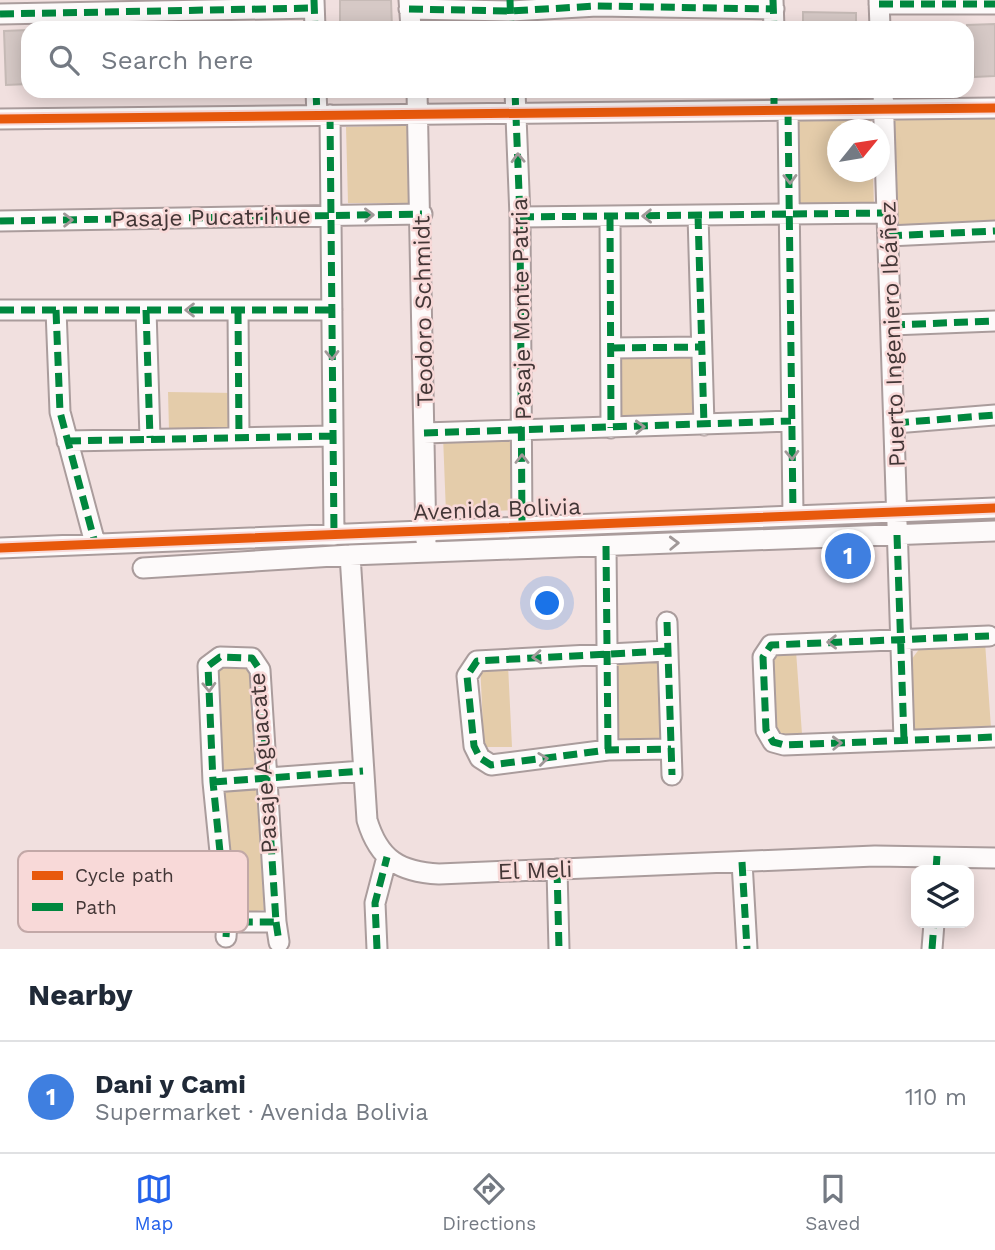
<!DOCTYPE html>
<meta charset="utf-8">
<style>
:root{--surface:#fff;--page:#f2f2f3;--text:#1f2937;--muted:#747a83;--line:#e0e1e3;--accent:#2563eb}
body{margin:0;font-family:"Work Sans",sans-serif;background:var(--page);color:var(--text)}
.controls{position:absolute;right:21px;bottom:21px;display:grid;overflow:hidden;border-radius:14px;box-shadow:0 4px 18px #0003}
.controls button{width:63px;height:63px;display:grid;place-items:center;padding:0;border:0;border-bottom:2px solid var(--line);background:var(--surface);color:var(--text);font:35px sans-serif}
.compass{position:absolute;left:827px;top:119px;width:63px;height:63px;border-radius:50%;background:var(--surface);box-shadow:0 4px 18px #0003;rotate:60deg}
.you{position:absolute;left:548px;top:604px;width:24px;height:24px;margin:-18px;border:5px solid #fff;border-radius:50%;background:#1a73e8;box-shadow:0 0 0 10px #1a73e833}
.badge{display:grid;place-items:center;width:46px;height:46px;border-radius:50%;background:var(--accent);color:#fff;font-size:23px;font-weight:700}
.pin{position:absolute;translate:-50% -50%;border:4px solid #fff;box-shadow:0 2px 7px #0006}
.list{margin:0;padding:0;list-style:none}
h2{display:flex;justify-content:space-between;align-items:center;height:91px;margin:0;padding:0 28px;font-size:30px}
h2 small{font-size:23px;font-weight:400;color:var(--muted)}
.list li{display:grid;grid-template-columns:46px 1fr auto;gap:21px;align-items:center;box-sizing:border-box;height:112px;padding:0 28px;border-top:2px solid var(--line)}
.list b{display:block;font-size:26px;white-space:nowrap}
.list p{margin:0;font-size:23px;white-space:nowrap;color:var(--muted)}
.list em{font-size:23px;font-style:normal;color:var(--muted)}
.icon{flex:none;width:38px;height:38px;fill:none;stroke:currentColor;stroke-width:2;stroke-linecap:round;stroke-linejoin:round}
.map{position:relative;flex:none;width:995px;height:949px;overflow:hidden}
.search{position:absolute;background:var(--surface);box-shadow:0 4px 18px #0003;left:21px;right:21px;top:21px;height:77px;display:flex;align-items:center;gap:18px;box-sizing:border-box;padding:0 24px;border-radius:21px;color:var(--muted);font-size:26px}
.sheet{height:203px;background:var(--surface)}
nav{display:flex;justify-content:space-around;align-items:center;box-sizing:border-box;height:98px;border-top:2px solid var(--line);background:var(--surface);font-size:19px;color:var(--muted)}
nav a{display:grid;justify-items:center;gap:4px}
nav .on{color:var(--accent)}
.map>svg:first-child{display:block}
.green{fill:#e4ccaa}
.building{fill:#d6c9c6;stroke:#c6bab6;stroke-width:2}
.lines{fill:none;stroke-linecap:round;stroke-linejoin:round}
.minor-casing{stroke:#aa9c9c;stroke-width:23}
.minor{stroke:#fdfafa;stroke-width:19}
.quiet{stroke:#00873e;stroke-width:7;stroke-dasharray:14 7;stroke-linecap:butt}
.cycleway-casing{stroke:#f8d9d8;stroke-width:13}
.cycleway{stroke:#e8590c;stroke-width:9}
.oneway{stroke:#a09898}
.labels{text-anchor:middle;stroke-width:5;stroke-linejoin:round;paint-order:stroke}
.street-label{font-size:23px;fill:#433636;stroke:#f8d9d8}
.key{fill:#f8d9d8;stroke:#c2a8a7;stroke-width:2}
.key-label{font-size:19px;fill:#433636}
</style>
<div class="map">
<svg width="995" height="949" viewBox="0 0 995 949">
<rect width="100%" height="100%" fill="#f1e0df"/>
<path class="green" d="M995 114V220L894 226 889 117Z
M871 119V129L838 130V172H873L874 208H797L795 120Z
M412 125 416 203H348L346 127Z
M621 356H693V417L619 418Z
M168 392 236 393 240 428 169 430Z
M520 435 519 510 446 513 443 436Z
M985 642 991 728 913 733 911 660 923 644Z
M796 651 802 734 777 735 771 652Z
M661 654 663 743 620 744 613 656Z
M480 663 508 665 512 747H484Z
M212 665 249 669 264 910 230 914Z"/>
<path class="building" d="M340 0H391L392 28H340Z
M803 12 856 13V28H803Z
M995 24V76L974 77 972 40H967V25Z
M28 30V84L6 85 4 31Z"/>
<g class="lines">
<defs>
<path id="minor" d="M314 0 315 28
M409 0 411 28
M773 0 774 28
M879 0 880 28
M879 4H995
M409 9 511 11 597 6 774 9
M0 14 314 8
M316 91 317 115
M417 91 426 541
M515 91 520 217 522 527
M883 91 904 740
M788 111 793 515
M330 115 334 535
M0 119 995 108
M698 215 704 425
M520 217 887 213
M610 217 611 428
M0 221 422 214
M888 236 995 231
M0 310H332
M56 310 60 412 95 543
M146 310 150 438
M238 310 239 438
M891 325 995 321
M611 348 701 347
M895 423 995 415
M424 433 791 421
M67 441 333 436
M606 546 608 750
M0 548 995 508
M350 555 367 820C379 860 400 872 439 874L875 856 995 858
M143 568 350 555 995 531
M667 622 672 775
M989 636 771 645 763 657 766 730 773 742 784 745 995 737
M667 651 477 661 467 676 474 746 480 758 491 765 608 750 671 749
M213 782 363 771
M742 862 747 949
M557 869 559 949
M276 922 279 942
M226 937 227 922 213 782 208 666 220 657 252 658 260 670 276 922H227
M377 949 375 903 387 857
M932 949 934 923"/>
</defs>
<use href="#minor" class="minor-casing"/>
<use href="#minor" class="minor"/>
<path class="quiet" d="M314 0 315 28
M510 0 511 28
M773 0 774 28
M879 4H995
M409 9 511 11 597 6 774 9
M0 14 314 8
M316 91 317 115
M515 91 520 217 522 527
M774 91V111
M788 111 793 515
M330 115 334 535
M698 215 704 425
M520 217 887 213
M610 217 611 428
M0 221 422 214
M888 236 995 231
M0 310H332
M56 310 60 412 95 543
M146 310 150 438
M238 310 239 438
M891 325 995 321
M611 348 701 347
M895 423 995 415
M424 433 791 421
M67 441 333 436
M897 535 904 740
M606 546 608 750
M667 622 672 775
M989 636 771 645 763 657 766 730 773 742 784 745 995 737
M667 651 477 661 467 676 474 746 480 758 491 765 608 750 671 749
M213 782 363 771
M742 862 747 949
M557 869 559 949
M936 870 937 856
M276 922 279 942
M226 937 227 922 213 782 208 666 220 657 252 658 260 670 276 922H227
M377 949 375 903 387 857
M932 949 934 923"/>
<defs>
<path id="cycleway" d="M0 119 995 108
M0 548 995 508"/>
</defs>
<use href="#cycleway" class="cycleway-casing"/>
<use href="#cycleway" class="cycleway"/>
</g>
<defs><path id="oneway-chevron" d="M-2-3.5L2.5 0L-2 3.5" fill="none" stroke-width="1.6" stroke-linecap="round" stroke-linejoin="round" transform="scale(1.75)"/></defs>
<g class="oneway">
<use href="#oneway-chevron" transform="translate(518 158) rotate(-92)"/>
<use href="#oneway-chevron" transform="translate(790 179) rotate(89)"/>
<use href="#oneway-chevron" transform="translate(369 215) rotate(-1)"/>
<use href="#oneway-chevron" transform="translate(647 216) rotate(179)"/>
<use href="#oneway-chevron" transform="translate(68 220) rotate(-1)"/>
<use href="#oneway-chevron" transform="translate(190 310) rotate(-180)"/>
<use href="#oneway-chevron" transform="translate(332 355) rotate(89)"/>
<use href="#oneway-chevron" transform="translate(640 427) rotate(-2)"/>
<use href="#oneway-chevron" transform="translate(792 455) rotate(88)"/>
<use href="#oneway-chevron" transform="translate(522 459) rotate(-90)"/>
<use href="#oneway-chevron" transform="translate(674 543) rotate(-2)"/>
<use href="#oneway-chevron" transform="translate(832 642) rotate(179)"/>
<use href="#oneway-chevron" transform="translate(537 657) rotate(176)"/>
<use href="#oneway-chevron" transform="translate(209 687) rotate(88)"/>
<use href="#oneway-chevron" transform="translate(837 743) rotate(-2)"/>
<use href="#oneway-chevron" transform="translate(543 759) rotate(-7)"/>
</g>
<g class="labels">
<g class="street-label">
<text transform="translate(211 217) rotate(-1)" y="8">Pasaje Pucatrihue</text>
<text transform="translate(521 309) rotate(-91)" y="8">Pasaje Monte Patria</text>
<text transform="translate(423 311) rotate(-91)" y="8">Teodoro Schmidt</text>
<text transform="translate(892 334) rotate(-92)" y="8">Puerto Ingeniero Ibáñez</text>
<text transform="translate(497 509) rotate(-2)" y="8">Avenida Bolivia</text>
<text transform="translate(263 763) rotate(-94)" y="8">Pasaje Aguacate</text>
<text transform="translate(535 870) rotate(-2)" y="8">El Meli</text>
</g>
</g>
<rect x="18" y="851" width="230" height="81" rx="10" class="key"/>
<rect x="32" y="871" width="31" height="9" fill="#e8590c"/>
<rect x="32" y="903" width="31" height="8" fill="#00873e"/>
<g class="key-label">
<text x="75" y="882">Cycle path</text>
<text x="75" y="914">Path</text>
</g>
</svg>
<div class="controls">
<button><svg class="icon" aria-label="layers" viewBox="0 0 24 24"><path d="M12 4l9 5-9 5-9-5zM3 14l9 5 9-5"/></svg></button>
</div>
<svg class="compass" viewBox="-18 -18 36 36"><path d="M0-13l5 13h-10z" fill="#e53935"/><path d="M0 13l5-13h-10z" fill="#747a83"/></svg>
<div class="you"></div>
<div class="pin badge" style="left:848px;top:556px;background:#3f7fe0">1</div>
<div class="search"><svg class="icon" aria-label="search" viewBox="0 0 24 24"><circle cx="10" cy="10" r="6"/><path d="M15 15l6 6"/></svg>Search here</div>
</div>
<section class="sheet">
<h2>Nearby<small></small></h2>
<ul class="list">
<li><span class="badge" style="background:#3f7fe0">1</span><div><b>Dani y Cami</b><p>Supermarket · Avenida Bolivia</p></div><em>110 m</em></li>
</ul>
</section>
<nav>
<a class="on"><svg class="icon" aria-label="map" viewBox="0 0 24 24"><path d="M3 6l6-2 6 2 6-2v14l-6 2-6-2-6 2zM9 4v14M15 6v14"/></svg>Map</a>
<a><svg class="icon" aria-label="directions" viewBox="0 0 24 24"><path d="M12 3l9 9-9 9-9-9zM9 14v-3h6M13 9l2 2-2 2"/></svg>Directions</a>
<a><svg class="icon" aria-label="saved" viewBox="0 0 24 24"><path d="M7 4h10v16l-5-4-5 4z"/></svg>Saved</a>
</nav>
